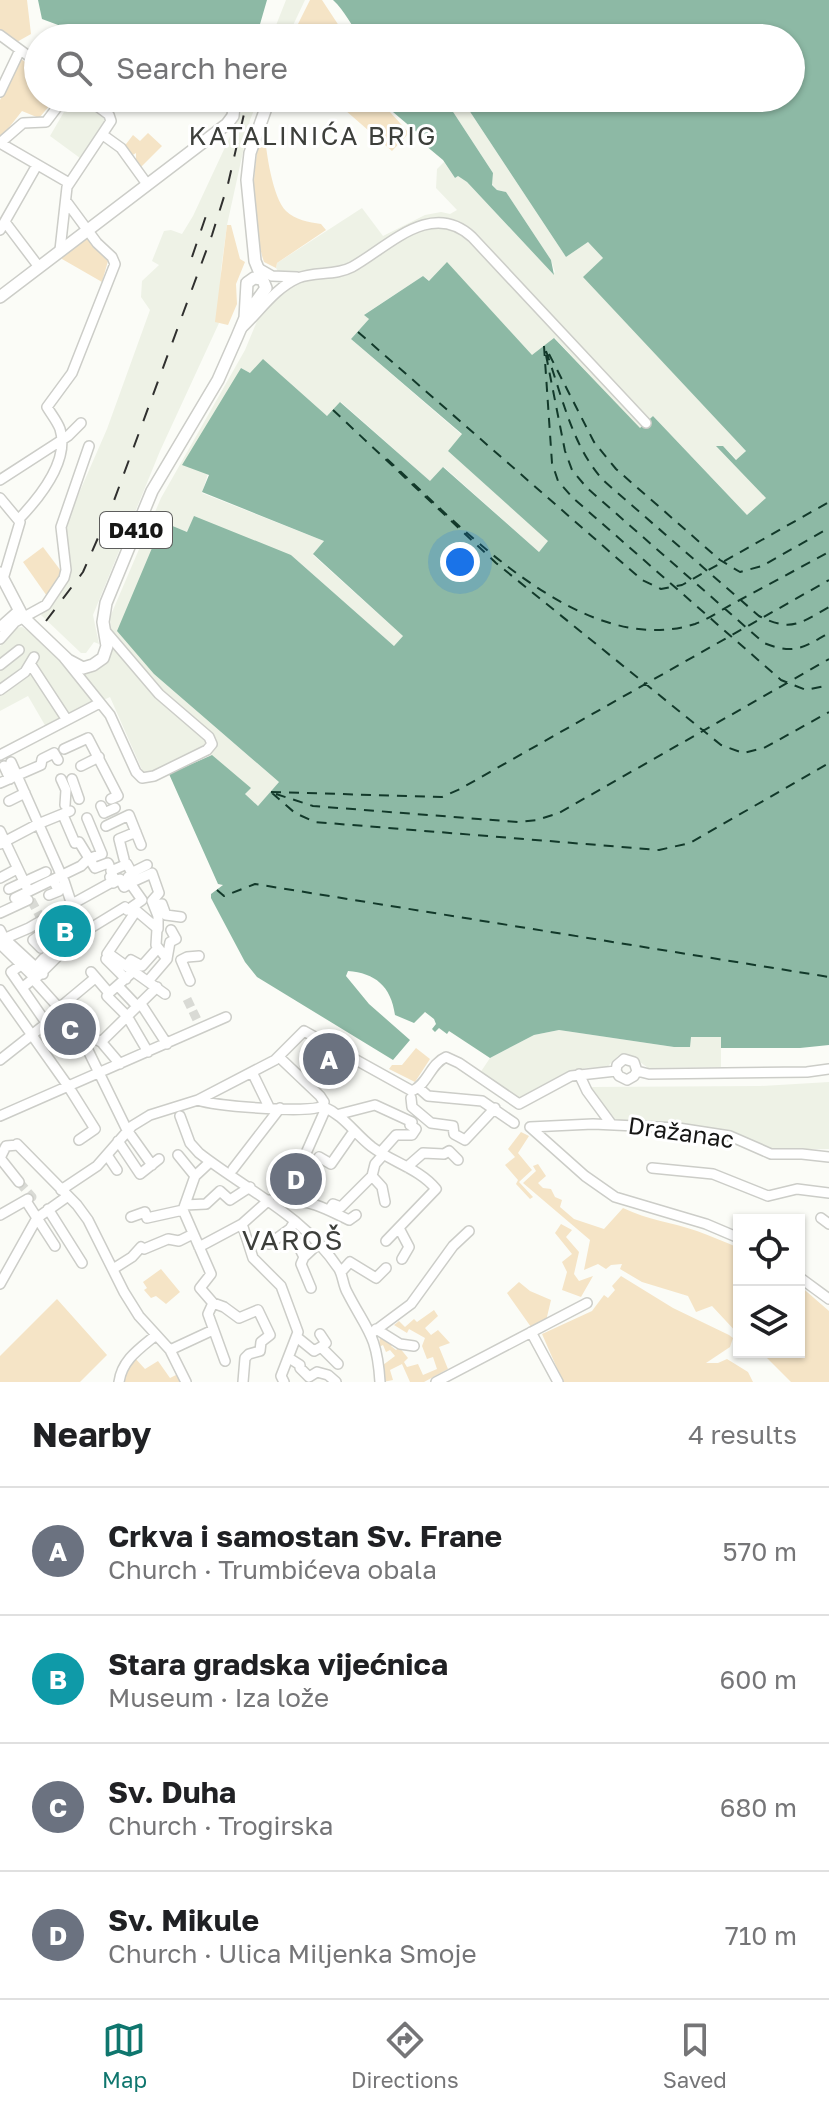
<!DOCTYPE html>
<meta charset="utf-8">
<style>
:root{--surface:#fff;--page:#f6f6f6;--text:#202124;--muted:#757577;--line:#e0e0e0;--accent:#0f766e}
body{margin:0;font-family:"Golos Text",sans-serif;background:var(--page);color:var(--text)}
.controls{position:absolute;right:24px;bottom:24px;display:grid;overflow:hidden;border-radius:0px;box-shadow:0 2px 6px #0004}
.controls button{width:72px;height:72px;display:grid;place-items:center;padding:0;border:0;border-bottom:2px solid var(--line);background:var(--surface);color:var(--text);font:40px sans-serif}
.you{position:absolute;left:460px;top:562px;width:28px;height:28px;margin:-20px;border:6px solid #fff;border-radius:50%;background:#1a73e8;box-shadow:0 0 0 12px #1a73e833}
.badge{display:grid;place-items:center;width:52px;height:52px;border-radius:50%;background:var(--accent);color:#fff;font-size:26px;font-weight:700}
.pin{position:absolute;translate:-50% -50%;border:4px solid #fff;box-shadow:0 2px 8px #0006}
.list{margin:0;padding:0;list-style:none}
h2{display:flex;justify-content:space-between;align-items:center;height:104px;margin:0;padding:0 32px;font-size:34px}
h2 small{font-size:26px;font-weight:400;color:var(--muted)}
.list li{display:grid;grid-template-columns:52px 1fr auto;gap:24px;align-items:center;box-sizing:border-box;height:128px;padding:0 32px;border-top:2px solid var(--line)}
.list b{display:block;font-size:30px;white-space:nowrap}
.list p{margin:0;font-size:26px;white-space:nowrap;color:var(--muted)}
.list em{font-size:26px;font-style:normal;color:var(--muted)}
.icon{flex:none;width:44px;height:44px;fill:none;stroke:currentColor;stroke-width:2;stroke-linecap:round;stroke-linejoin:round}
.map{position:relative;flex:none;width:829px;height:1382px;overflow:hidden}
.search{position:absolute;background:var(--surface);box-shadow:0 2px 6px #0004;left:24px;right:24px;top:24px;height:88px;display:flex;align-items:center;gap:20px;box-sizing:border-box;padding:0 28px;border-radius:44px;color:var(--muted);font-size:30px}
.sheet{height:616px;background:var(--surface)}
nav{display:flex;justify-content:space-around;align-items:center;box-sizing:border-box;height:112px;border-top:2px solid var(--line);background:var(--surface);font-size:22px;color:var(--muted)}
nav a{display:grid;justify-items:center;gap:4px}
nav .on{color:var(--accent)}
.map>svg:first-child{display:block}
.built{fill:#eef2e6}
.green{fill:#f5e4c6}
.water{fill:#8db9a5}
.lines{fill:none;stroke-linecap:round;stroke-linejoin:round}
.ferry{stroke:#12392a;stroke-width:2;stroke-dasharray:10 8;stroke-linecap:butt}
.minor-tunnel{stroke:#d9dad5;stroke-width:9;stroke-dasharray:9 4.5;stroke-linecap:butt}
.minor-casing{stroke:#cccdc8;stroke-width:12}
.major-casing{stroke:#cccdc8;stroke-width:14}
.minor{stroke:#fff;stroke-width:9}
.major{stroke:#fff;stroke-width:11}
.rail{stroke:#30302f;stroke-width:2;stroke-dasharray:14 14;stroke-linecap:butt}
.labels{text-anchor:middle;stroke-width:6;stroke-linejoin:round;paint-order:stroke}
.shield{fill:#fff;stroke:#5d5d5c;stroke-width:2}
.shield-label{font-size:22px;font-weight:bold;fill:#171716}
.street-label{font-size:24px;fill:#171716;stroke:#fff}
.neighbourhood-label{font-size:26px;letter-spacing:2px;fill:#3d3f3b;stroke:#fff}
.quarter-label{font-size:28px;letter-spacing:2px;fill:#3d3f3b;stroke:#fff}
</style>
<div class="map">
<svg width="829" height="1382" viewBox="0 0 829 1382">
<rect width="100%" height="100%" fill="#fbfcf7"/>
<path class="built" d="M286 0H305L287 38H271Z
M72 98H76L107 121 80 158 50 136Z
M248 98H259L250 120 227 225 221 270 219 323 160 451 93 615 99 644 94 642 86 653H81L41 615 65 582 66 523 107 429 150 310 141 297 142 281 159 265 152 261 164 231 171 230 182 234 193 216Z
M444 98H461L566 257 588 242 603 258 584 277 746 451 737 460 723 446 767 498 748 516 653 416 640 429 555 338 533 356 423 276 365 314 369 319 351 339 462 435 448 451 549 541 539 552 444 467 431 482 341 402 327 416 241 368 202 493 324 541 313 555 403 636 394 646 291 555 187 532 163 522 154 674 279 782 258 806 245 794 250 788 209 754 168 775 167 772 147 781 110 697 46 727 28 696 0 711V646L15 628 22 627 28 631 69 669 107 659 112 645 110 617 161 498 245 350 260 314 284 282 276 268 277 263 362 208 383 236 425 215 441 212 450 214 457 210 436 188 437 169 444 162 455 178 458 176 467 182 553 274 555 272 551 260 506 192 497 190 492 184 493 173Z
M559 1030 674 1047 690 1037H721V1067L648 1068 632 1056 624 1055 618 1056 607 1067 585 1068 532 1097 518 1099 480 1073 490 1058 534 1035Z
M829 1082V1149L771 1150 738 1134 720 1129 682 1124 615 1121 594 1097 590 1087 760 1086Z"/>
<path class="green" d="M0 0H27L31 34 15 43 0 31Z
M310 0H322L347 38H291Z
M21 59 38 71V98H56L39 118 22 111 0 139V100Z
M339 98H381L390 112 409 133 392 151 345 110Z
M262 130 265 131C265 149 273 199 286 211 295 220 309 222 321 224L326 230 277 263 276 268 264 262C250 220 251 171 262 130Z
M148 133 162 146 141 167 136 163V153L131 156 123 148 133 135 140 141Z
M227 225H231L240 259 245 262 236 284 237 304 228 325 215 322Z
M86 237 108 261 102 282 62 259V255Z
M43 547 61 571 49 599 23 562Z
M416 1048 430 1059 415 1082 389 1069 392 1065H402Z
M521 1132 529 1136 518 1153 532 1170 519 1182 533 1197 530 1199 516 1184 518 1180 505 1165 515 1157 508 1149Z
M538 1164 546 1176 538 1183 543 1188 551 1189 555 1197 562 1200 560 1207 574 1219 604 1229 623 1208C648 1220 671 1222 697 1231 711 1236 725 1242 739 1248V1335L712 1306 696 1312 688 1296 642 1282 620 1269 622 1264 611 1265 606 1269 598 1264 584 1270 590 1240 523 1183 536 1171 533 1166Z
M561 1224 572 1230 566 1237 579 1252 574 1274 579 1281 593 1276 581 1297 562 1290 567 1272 562 1262 572 1254 555 1233Z
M161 1269 180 1292 166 1304 156 1296 151 1298 144 1290 147 1288 143 1282Z
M621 1276 673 1308 729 1335 733 1338 730 1347 706 1363H718L727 1359 748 1372 753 1382H563L542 1334 592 1311 604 1295 608 1298 615 1290 612 1286Z
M519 1282 530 1291 551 1300 546 1321 531 1327 507 1293Z
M799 1285 829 1311V1382H791L761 1352H799Z
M57 1299 107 1355 80 1382H0V1356Z
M434 1310 438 1316 425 1328 431 1335 438 1330 450 1343 439 1347 448 1369 424 1382H410L402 1364 390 1370 393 1380 383 1382V1365L395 1356 390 1350 386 1352 383 1345 379 1347 380 1337 394 1342 391 1346 396 1350 399 1347 408 1358 404 1362 407 1367 418 1364 423 1375 437 1369 433 1357 427 1359 422 1346 425 1338 409 1329 407 1333 394 1325 399 1321 405 1327 414 1319 417 1322Z
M134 1357 145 1369 158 1361 170 1378 178 1374 182 1382H121Z"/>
<path class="water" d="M38 0H267L256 38H93L42 19Z
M333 0H829V1045L800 1048H721V1037H691L690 1047H674L559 1030 534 1035 490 1058 449 1031 447 1034 439 1028 435 1032 432 1029 436 1024 434 1019 425 1012 414 1023 395 1015C391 986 375 973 348 971L346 976 369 1004 410 1040 393 1060 257 977 245 962 211 898V894L223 885 218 884 169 774 212 755 251 788 245 794 258 806 279 782 154 674 117 631 163 522 187 532 194 516 291 555 394 646 403 636 313 554 324 541 202 492 209 475 182 465 241 368 250 373 263 359 327 416 340 402 430 481 443 467 539 552 548 541 448 451 462 434 351 339 369 319 364 315 423 276 429 281 447 262 532 355 554 338 640 428 653 416 747 515 766 498 716 446H723L736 460 746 451 583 277 603 258 588 242 566 257 461 98H791V38H361C352 27 345 11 333 0Z
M390 98H444L493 173 492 185 497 190 506 192 551 260 554 275 467 182 458 176 455 178 443 160 425 145 426 140 393 112 388 102Z"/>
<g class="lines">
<path class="ferry" d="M358 332 642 580 661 589 682 585 829 502
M544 346 552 463 558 481 573 498 781 680 806 690 829 685
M546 351C562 395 572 447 604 481L759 616C791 632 799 624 829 607
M549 354 594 442 616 469 720 560 740 572 762 566 829 528
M546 355 565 451 572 470 587 488 764 643C794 655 803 648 829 633
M333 410 496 563 721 745 743 753 764 748 829 712
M387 459C462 527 582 660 695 624 709 619 724 608 738 601 768 585 799 568 829 552
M271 792 442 797 460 789 829 580
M272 793 295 813 315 822 659 850 690 843 829 763
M276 794 313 806 518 822 537 820 559 813 829 659
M217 890 224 896 255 884 829 977"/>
<path class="minor-tunnel" d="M31 900 42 920
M187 999 199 1024
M19 1182 32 1197 28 1199"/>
<defs>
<path id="minor" d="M0 35 38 63
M0 92 20 50
M103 135 121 148 147 184
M0 143 23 123 46 122 64 98
M0 143 69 183
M5 222 39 267
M0 230 37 165
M60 250 67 187 111 121 109 115 86 98
M258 268 272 276 297 277
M242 328C260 311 275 288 298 278 315 271 335 276 352 267 388 247 431 199 472 237L646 423
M0 480 68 436 81 423
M0 498 20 522 3 579
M19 519C39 498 70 461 60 429 57 421 51 414 47 407L72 373 115 264 112 257 97 243 66 201
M0 627 19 610
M0 639 15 622 46 605 64 578 66 570 61 527 89 446
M65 659 110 715 136 772 142 778 154 776 207 750 212 744 209 737 159 694 107 633
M0 665 19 650
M31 665 67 720
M0 690 25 672 34 657
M64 749 88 738 118 796 111 799
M0 755 96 705
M11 762 63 879
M4 766 10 779
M81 766 99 757
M61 779 66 790 65 805
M72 779 79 799
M0 783 41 765 42 759 54 753 58 760
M9 801 25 793
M101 806 104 813 115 808
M63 815 75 843 79 842 95 868 108 863 109 865
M106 826 129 815 141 845
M0 831 28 890
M0 844 38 824 70 811
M124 859 119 839 136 832
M127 864 133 875 128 877 131 883 124 887 120 879 113 883 110 877 113 876 111 871Z
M131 873 147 865
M152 873 159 893 152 901 158 916V929L132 907 142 900 130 883Z
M0 878 17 869
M64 881 71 902
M24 882 46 872
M9 889 24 882
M49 895 59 891 53 880
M15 898 81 866 88 859 102 854 87 818
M74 903 112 882
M155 905 162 904 166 915 181 917
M0 913 28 900
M89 929 125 907 127 910 132 907
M0 930 4 938 43 974
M61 938 63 940
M1 940 29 928 55 913
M48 942 41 948 33 940 48 929 56 933
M0 944 35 978 33 979
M108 953 165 994
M107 954 136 911
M47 955 54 946
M106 959 126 979
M167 959 170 942 176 939 171 930
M21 965 11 972 47 1024
M127 965 131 960 142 966 158 948
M35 968 44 958
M91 972 109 993 107 996 127 1016 148 1052
M38 976 68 946
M149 980 167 959 156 945 157 929
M190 981 181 960 187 957 199 956
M118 986 137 1006
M22 988 33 979 59 1008
M0 990 68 1086 95 1129 79 1140
M109 993 135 970
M141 1004 167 1044
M64 1015 75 1028 101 1042 157 987
M85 1033 82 1038 127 1130 152 1165
M103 1044 120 1064
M62 1046 79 1031
M279 1057 320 1096 324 1102 322 1106
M0 1060 43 1026 64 1015 59 1008 95 978
M616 1071 617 1065 624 1059 634 1062 637 1071
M616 1071 619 1076 627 1080 634 1076 637 1071
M637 1071 649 1074 807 1072 829 1069
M252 1072 269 1107
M579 1074 587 1091 612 1125
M419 1088 428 1096 482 1101 514 1123
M411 1098 412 1107 431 1123 453 1126 454 1134 465 1140 495 1108
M198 1100C215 1106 311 1114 322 1106
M322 1106C345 1116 353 1132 372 1147 392 1162 420 1169 436 1189L386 1241
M340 1114 375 1105 412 1122 410 1125 416 1129 412 1135H396L380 1153
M0 1116 226 1017
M180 1116 190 1143 199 1153C249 1192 302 1214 339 1269 343 1276 343 1285 347 1292 367 1331 377 1334 380 1382
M530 1127 593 1124 678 1128 730 1136 771 1154H802L829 1157
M530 1127 585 1176 615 1197 706 1224 739 1238
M118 1141 140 1174 159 1159
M17 1144 77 1205 88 1220 124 1292 139 1316 170 1350 186 1382
M107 1155 117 1170
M178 1155 195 1176
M0 1158 19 1182
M0 1158 6 1146 18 1145
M210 1162 195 1176 183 1210 211 1274 200 1288 213 1303 208 1314 225 1361
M313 1166 303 1160 326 1108
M407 1167 423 1153 444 1154 449 1151 458 1160
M652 1168 713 1174 768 1196 797 1189 829 1193
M233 1169 280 1108
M372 1176 382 1187 385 1202
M61 1190 97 1166 132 1126 150 1115 198 1100 275 1060 304 1031 412 1091C428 1084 430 1064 446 1057L459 1063 519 1104 571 1076 616 1071
M289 1199 302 1181 305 1183 317 1173 313 1166 319 1157 331 1164 354 1131
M269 1200 242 1224 253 1258 281 1286 298 1332 281 1376 284 1382
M287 1200C313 1201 326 1209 349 1220L356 1215
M26 1201 55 1246
M185 1205 206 1204 220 1191 230 1200 250 1187
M48 1209 82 1263
M329 1210 333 1204 341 1207 372 1176 375 1164 383 1155
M0 1215 28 1199
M131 1217 145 1212 147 1218 183 1210
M821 1218 829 1224
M295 1221 290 1229 304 1257
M399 1228 409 1247 402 1259
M269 1244 290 1229
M199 1247 242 1224
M113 1269 132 1257 141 1247 144 1249 168 1239 179 1241 193 1234
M341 1272 350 1262 376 1278 386 1268
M799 1277 829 1299
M0 1284 37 1218 68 1196
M311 1288 301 1264 304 1257 319 1243
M213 1303 224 1307 239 1318 258 1310 270 1335 261 1342 260 1351 249 1354 245 1358 243 1382
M376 1329 400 1344 414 1346
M531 1332 558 1382
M372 1333 411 1304 453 1246 469 1231
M320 1334 326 1343 321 1347
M298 1338 314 1351 321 1347 338 1364
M170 1350 213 1330
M289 1358 300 1365V1368L309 1377 317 1372 328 1375 336 1382
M119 1382C122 1360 139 1349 156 1335
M436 1382 587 1303"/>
<path id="major" d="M0 297 227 124 233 116 235 98
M245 317 266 288 255 261 247 180 250 153 266 108 261 98
M0 573 23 617 68 660 83 668 93 665 103 658 107 646 103 622 106 603 152 491 218 380 237 337 245 318 247 283 254 278 262 279"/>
</defs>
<use href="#minor" class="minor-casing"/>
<use href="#major" class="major-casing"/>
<use href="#minor" class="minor"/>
<use href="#major" class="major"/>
<path class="rail" d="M192 257 210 204
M46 621 83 572 112 506 212 235 228 184 244 114"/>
</g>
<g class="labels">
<rect class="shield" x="100" y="512" width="72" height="36" rx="6"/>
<g class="shield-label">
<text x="136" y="538">D410</text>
</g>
<g class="street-label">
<text transform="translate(681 1133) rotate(8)" y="8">Dražanac</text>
</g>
<g class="neighbourhood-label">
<text x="313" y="145">KATALINIĆA BRIG</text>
</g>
<g class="quarter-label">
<text x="293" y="1250">VAROŠ</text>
</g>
</g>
</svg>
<div class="controls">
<button><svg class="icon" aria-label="locate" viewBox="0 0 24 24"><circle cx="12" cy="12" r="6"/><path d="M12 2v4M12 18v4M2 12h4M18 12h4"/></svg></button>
<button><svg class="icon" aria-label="layers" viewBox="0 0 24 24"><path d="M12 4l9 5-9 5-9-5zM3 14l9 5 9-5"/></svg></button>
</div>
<div class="you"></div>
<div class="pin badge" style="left:329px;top:1059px;background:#6b7280">A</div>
<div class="pin badge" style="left:65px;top:931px;background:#0f9aa8">B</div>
<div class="pin badge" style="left:70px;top:1029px;background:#6b7280">C</div>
<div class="pin badge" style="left:296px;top:1179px;background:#6b7280">D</div>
<div class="search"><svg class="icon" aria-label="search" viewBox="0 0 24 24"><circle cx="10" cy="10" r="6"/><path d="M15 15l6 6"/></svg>Search here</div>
</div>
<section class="sheet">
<h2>Nearby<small>4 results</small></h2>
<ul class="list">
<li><span class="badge" style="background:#6b7280">A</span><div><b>Crkva i samostan Sv. Frane</b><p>Church · Trumbićeva obala</p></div><em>570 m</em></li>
<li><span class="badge" style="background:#0f9aa8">B</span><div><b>Stara gradska vijećnica</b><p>Museum · Iza lože</p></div><em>600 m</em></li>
<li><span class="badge" style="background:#6b7280">C</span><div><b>Sv. Duha</b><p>Church · Trogirska</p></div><em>680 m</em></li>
<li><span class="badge" style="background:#6b7280">D</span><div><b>Sv. Mikule</b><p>Church · Ulica Miljenka Smoje</p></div><em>710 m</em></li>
</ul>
</section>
<nav>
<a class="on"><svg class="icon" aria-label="map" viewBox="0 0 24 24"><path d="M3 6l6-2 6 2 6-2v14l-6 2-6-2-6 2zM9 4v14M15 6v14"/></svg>Map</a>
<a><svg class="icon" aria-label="directions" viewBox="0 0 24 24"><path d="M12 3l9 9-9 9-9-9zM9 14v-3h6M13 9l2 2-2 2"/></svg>Directions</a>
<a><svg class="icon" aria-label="saved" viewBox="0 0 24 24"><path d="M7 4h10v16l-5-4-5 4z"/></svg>Saved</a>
</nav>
